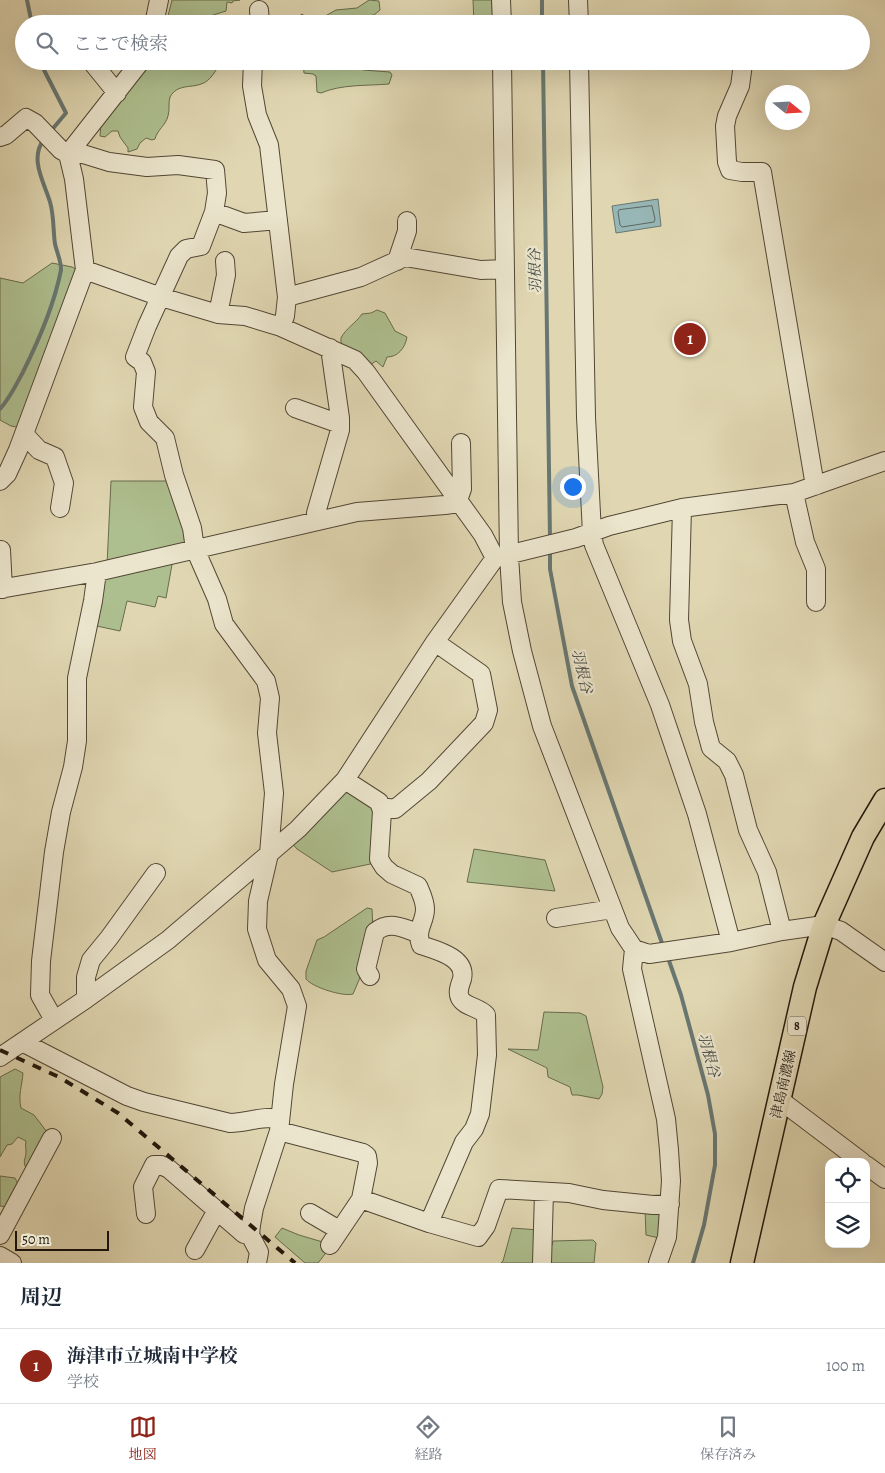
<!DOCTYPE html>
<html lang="ja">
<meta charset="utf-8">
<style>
:root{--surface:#fff;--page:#f2f2f3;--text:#1f2937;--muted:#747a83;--line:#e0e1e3;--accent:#8f2418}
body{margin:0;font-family:Alegreya,"Noto Serif JP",serif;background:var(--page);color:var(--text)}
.controls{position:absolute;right:15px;bottom:15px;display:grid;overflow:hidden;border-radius:10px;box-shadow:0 5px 20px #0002}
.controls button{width:45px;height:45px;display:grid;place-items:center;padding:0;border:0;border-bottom:1px solid var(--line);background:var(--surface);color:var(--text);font:25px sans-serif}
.compass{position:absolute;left:765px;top:85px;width:45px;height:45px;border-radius:50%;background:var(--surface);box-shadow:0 5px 20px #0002;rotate:108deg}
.scale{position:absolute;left:15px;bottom:12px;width:94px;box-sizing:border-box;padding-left:5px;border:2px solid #22170b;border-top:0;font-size:14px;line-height:18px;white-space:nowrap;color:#22170b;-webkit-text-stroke:4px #ebe5cd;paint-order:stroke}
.you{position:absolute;left:572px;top:486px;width:18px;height:18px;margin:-12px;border:4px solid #fff;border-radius:50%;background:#1a73e8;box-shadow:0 0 0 8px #1a73e833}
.badge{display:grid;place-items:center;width:32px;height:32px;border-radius:50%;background:var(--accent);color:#fff;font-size:16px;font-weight:700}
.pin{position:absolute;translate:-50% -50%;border:2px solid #fff;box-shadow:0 1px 5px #0006}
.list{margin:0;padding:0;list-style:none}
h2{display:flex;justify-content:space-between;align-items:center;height:65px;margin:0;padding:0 20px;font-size:21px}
h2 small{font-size:16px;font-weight:400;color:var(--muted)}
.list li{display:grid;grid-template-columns:32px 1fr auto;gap:15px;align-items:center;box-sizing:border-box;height:75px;padding:0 20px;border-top:1px solid var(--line)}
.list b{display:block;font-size:19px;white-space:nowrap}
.list p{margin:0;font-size:16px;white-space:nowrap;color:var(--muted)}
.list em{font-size:16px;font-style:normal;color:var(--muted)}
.icon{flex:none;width:28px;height:28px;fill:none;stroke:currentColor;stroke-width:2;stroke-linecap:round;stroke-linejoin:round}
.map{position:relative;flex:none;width:885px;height:1263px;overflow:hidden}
.search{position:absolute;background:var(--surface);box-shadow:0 5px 20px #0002;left:15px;right:15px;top:15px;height:55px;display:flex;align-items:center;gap:12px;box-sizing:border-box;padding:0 18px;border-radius:28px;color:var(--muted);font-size:19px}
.sheet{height:140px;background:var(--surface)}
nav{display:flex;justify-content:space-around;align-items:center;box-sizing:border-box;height:70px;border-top:1px solid var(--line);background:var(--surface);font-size:14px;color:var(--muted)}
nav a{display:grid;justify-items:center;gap:2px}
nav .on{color:var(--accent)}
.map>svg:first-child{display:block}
.green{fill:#aebf8f;stroke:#686b4d}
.water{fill:#97b7b6;stroke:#687772}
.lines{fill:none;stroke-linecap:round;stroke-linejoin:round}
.shore{stroke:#5c6760;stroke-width:1}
.stream{stroke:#687772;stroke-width:4}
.minor-casing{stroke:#524735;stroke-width:20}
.major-casing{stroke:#22170b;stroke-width:25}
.minor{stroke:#ebe5cd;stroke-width:18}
.major{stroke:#e0d7b2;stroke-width:22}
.rail{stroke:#22170b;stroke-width:4;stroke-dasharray:9 9;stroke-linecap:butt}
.labels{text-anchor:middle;stroke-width:4.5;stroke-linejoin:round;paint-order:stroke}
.shield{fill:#ebe5cd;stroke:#5e5545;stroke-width:1}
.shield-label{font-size:12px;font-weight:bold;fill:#22170b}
.street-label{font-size:14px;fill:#22170b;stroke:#ebe5cd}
.water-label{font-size:15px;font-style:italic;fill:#4b4f47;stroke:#ebe5cd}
</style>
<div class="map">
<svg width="885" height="1263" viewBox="0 0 885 1263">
<rect width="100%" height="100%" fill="#e0d7b2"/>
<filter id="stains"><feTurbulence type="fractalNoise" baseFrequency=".004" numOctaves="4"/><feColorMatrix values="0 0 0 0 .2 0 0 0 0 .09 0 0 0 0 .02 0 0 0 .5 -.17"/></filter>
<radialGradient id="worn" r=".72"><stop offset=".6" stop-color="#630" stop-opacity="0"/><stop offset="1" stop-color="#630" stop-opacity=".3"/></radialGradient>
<path class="green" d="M172 0H240L233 1 232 3 227 2 226 11 207 17 194 24H166Z
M369 0 379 1 380 10 374 15 361 17 356 24H289L302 14 311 21 320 19 336 10 357 8Z
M473 0H492L493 24H474Z
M253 15 255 24H212L238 17Z
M147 61H221C217 69 210 82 201 84 191 88 177 84 170 97 168 102 170 110 168 116 166 125 157 130 155 139L152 140 146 138 140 143 137 149 128 152V148L120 137 118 131H112L105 137 100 136 101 122Z
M303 61H352L363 70 390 72 392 75 389 84C366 86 342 84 321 93L317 92 316 76 313 74 304 73Z
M52 263 72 267 80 271 22 428 11 426 0 420V278L23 283Z
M377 310 385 313 395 331 407 337C405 348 398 357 387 357L383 367 376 361 370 365 341 344V338C346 328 356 323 362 314L371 313Z
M111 481H172L192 542 107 565Z
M173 559 166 598 158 596 155 607 127 601 120 631 92 625 101 575Z
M346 790 372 805 376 814 375 863 332 872 297 849 290 841Z
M474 849 545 860 555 891 467 882Z
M367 908 372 909 373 930 369 939 359 980 353 994C343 997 312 987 306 979V971L317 940 324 937Z
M544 1012 580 1013 586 1016 603 1087 602 1094 599 1099 578 1095H572L570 1087 548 1077 547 1068 508 1049 538 1050Z
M15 1069 23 1073C22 1086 18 1095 21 1108L34 1115 47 1132 28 1169 25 1166C23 1160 26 1158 26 1152 26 1147 25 1146 26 1141L18 1137 12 1144 7 1145 0 1157V1077Z
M0 1176 15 1178 18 1184 8 1207 0 1206Z
M645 1209 666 1213 663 1239 646 1235Z
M282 1228 299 1235 326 1243 329 1249 318 1263H305L275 1237Z
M512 1228 539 1230 538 1263H501L503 1261Z
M593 1240 596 1243 594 1263H547L553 1241Z"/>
<path class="water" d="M658 199 661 226 616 233 612 206Z"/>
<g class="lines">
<path class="shore" d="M652 206 655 219 654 222 622 227 620 225 618 212 619 210Z"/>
<path class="stream" d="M27 0 32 24
M542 0V24
M42 61 44 70 66 113 50 132
M543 61 550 539
M0 409C10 398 16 385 23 372 39 340 54 306 61 270 61 260 57 253 55 244 53 230 54 215 50 202 44 182 29 159 44 139
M550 548V569L572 686 663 946
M667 955 681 995 708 1095 715 1134V1165L704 1225 693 1263"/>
<defs>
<path id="minor" d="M501 0 502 24
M578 0 579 24
M259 10 260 24
M154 24 159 0
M91 61 117 93
M253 61 252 86 257 115 269 145 287 297 285 316 281 327
M502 61 509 556 512 602 522 651 542 726 620 928 634 949 649 954 731 942 782 931 824 925 841 931 885 962
M579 61 586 417 592 533 594 545 660 705 697 814 731 942
M743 64 740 86 727 116 725 126 727 162 730 170 742 172H762L815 486
M0 137 6 135 26 118 35 123 61 150 68 154H83L109 162 147 167 178 165 215 170 217 193 214 212 201 246 186 249 179 256 147 326 135 357 142 362 146 372 143 407 149 422 165 438 174 475 192 528 195 549 217 599 224 624 266 681 270 698 267 733 274 793 269 854 258 901 257 929 267 960 291 989 297 1006 284 1084 279 1131 254 1208 251 1225 250 1235 259 1252 257 1263
M214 212 244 223 278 220
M397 261 407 231V221
M85 270 161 297 218 314 245 316 281 327 355 360 366 372 483 535 495 558
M287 297 361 277 405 257 481 270 505 269
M218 314 226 275 225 261
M295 408 340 424
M24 434 39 450 55 457 64 483 60 508
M0 481 7 474 18 450 85 270 74 179 68 154 141 61
M794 493 805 542 816 569V602
M458 500 462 489 461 443
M682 508 679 620 682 641 698 684 704 722 711 748 727 761 734 775 748 830 767 872 782 931
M318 521 316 513 340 430V418L330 348
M1 550 3 589
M0 589 97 572 357 512 445 505 459 503
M345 780 379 802 382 811 379 859 384 867 392 874 418 886C421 893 425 901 425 909 425 923 415 929 421 945 435 950 467 957 462 979 460 985 457 992 460 998 465 1007 479 1007 486 1015L487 1055 480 1114 474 1129 464 1142 429 1223
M381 807 395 809 429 781 484 723 488 710 481 674 435 642
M556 918 612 909
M634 949 632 969 666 1119 669 1150 671 1181 667 1237 658 1263
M370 976 366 969 375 932C390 920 402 928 418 933
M86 999V977L91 960 109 938 156 873
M54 1020 40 995 41 961 54 852 61 812 73 767 77 741V678L93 601 97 572
M22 1042 127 1096 144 1102 230 1123C247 1123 264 1115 280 1119
M0 1057 86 999 168 940 298 829 345 780 435 642 495 558 576 538 609 526 682 508 794 493 885 461
M780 1100 862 1162
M279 1131 363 1153 367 1156 368 1163 361 1199 429 1223 478 1237 486 1226 499 1189 569 1193 603 1200 653 1205 670 1204
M866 1165 885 1179
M310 1213 339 1230
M146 1214 143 1187 154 1165H161L169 1169 244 1234 250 1235
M0 1235 52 1138
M330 1245 361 1199
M195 1250 217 1210
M0 1256 12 1263
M542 1263 544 1192"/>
<path id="major" d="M742 1263 805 987 824 925 863 837 885 800"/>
</defs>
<use href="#minor" class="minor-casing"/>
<use href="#major" class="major-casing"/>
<use href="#minor" class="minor"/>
<use href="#major" class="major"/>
<path class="rail" d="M0 1050 59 1077 118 1113 295 1263"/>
</g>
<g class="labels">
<rect class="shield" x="788" y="1016.5" width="18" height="19" rx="4"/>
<g class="shield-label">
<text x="797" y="1030">8</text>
</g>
<g class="street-label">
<text transform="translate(783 1084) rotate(-77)" y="5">津島南濃線</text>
</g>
<g class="water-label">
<text transform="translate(535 271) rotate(-91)" y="5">羽根谷</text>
<text transform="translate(582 671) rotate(77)" y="5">羽根谷</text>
<text transform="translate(709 1055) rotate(75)" y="5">羽根谷</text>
</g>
</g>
<rect width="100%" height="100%" filter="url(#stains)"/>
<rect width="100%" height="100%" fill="url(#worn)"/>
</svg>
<div class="controls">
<button><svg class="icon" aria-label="locate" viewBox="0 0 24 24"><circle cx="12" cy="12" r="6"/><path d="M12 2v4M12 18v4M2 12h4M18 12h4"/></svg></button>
<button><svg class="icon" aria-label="layers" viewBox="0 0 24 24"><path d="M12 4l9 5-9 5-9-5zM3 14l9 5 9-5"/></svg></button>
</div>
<svg class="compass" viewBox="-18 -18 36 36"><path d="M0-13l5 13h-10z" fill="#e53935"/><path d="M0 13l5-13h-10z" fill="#747a83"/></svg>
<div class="scale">50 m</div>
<div class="you"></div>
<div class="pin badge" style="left:690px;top:339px">1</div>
<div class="search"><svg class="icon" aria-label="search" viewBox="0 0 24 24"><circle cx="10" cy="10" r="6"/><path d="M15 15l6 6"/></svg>ここで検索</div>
</div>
<section class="sheet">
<h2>周辺<small></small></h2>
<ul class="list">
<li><span class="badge">1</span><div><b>海津市立城南中学校</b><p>学校</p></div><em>100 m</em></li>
</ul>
</section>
<nav>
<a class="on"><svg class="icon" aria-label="map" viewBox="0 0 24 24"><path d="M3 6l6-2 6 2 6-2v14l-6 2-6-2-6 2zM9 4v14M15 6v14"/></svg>地図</a>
<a><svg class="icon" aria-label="directions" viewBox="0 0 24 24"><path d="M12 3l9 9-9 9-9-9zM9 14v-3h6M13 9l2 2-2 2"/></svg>経路</a>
<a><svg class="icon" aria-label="saved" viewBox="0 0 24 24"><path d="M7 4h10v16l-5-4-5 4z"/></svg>保存済み</a>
</nav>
